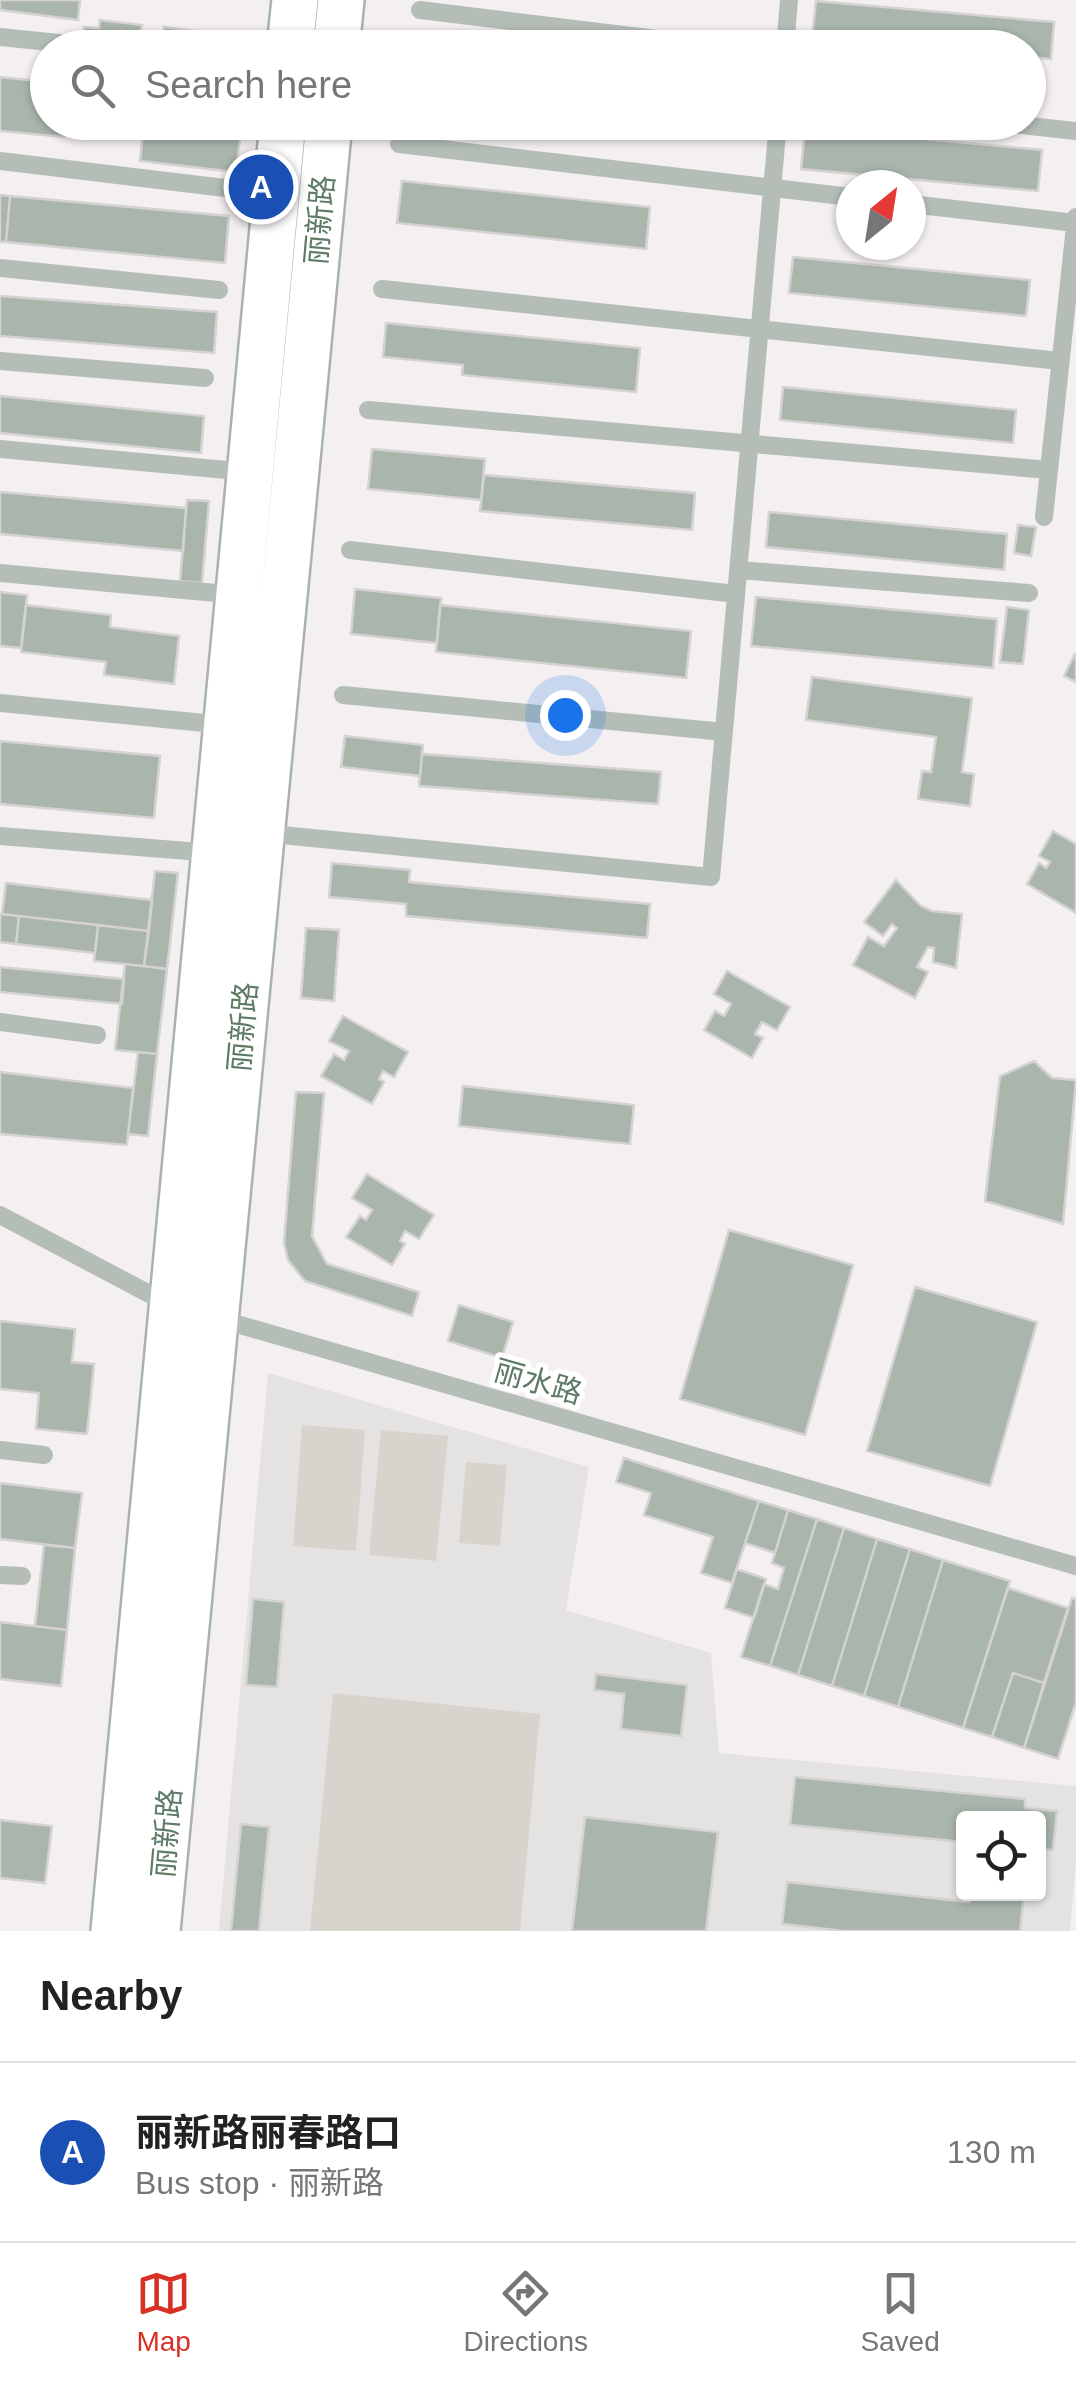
<!DOCTYPE html>
<meta charset="utf-8">
<style>
:root{--surface:#fff;--page:#f2f2f2;--text:#222;--muted:#767676;--line:#e0e0e0;--accent:#d93025}
body{margin:0;font-family:Arial,"Noto Sans SC",sans-serif;background:var(--page);color:var(--text)}
.controls{position:absolute;right:30px;bottom:30px;display:grid;overflow:hidden;border-radius:10px;box-shadow:0 2px 8px #0004}
.controls button{width:90px;height:90px;display:grid;place-items:center;padding:0;border:0;border-bottom:2px solid var(--line);background:var(--surface);color:var(--text);font:50px sans-serif}
.compass{position:absolute;left:836px;top:170px;width:90px;height:90px;border-radius:50%;background:var(--surface);box-shadow:0 2px 8px #0004;rotate:30deg}
.you{position:absolute;left:565px;top:715px;width:35px;height:35px;margin:-25px;border:8px solid #fff;border-radius:50%;background:#1a73e8;box-shadow:0 0 0 15px #1a73e833}
.badge{display:grid;place-items:center;width:65px;height:65px;border-radius:50%;background:var(--accent);color:#fff;font-size:32px;font-weight:700}
.pin{position:absolute;translate:-50% -50%;border:5px solid #fff;box-shadow:0 2px 10px #0006}
.list{margin:0;padding:0;list-style:none}
h2{display:flex;justify-content:space-between;align-items:center;height:130px;margin:0;padding:0 40px;font-size:42px}
h2 small{font-size:32px;font-weight:400;color:var(--muted)}
.list li{display:grid;grid-template-columns:65px 1fr auto;gap:30px;align-items:center;box-sizing:border-box;height:180px;padding:0 40px;border-top:2px solid var(--line)}
.list b{display:block;font-size:38px;white-space:nowrap}
.list p{margin:0;font-size:32px;white-space:nowrap;color:var(--muted)}
.list em{font-size:32px;font-style:normal;color:var(--muted)}
.icon{flex:none;width:55px;height:55px;fill:none;stroke:currentColor;stroke-width:2;stroke-linecap:round;stroke-linejoin:round}
.map{position:relative;flex:none;width:1076px;height:1931px;overflow:hidden}
.search{position:absolute;background:var(--surface);box-shadow:0 2px 8px #0004;left:30px;right:30px;top:30px;height:110px;display:flex;align-items:center;gap:25px;box-sizing:border-box;padding:0 35px;border-radius:55px;color:var(--muted);font-size:38px}
.sheet{height:310px;background:var(--surface)}
nav{display:flex;justify-content:space-around;align-items:center;box-sizing:border-box;height:140px;border-top:2px solid var(--line);background:var(--surface);font-size:28px;color:var(--muted)}
nav a{display:grid;justify-items:center;gap:5px}
nav .on{color:var(--accent)}
.map>svg:first-child{display:block}
.built{fill:#e4e3e1;fill-rule:evenodd}
.green{fill:#d9d3ce}
.building{fill:#aab6ac;stroke:#d5d2d3;stroke-width:2.5}
.lines{fill:none;stroke-linecap:round;stroke-linejoin:round}
.major-casing{stroke:#a9b3ab;stroke-width:50}
.minor{stroke:#b4beb7;stroke-width:18}
.major{stroke:#fff;stroke-width:45}
.labels{text-anchor:middle;stroke-width:10;stroke-linejoin:round;paint-order:stroke}
.street-label{font-size:30px;fill:#5e7b66;stroke:#fff}
</style>
<div class="map">
<svg width="1076" height="1931" viewBox="0 0 1076 1931">
<rect width="100%" height="100%" fill="#f4eff0"/>
<path class="built" d="M268 1373 589 1467 566 1610 711 1653 719 1753 1076 1786V1863L1070 1931H219ZM964 1818H1038V1894H964Z"/>
<path class="green" d="M302 1425 365 1430 356 1551 293 1546Z
M381 1430 448 1436 436 1561 369 1555Z
M466 1462 507 1465 500 1546 459 1543Z
M333 1693 540 1714 520 1931H310Z"/>
<path class="building" d="M0 0H80L78 20 0 10Z
M816 1 1054 22 1051 59 1028 57V48H919L812 38Z
M100 20 142 25 140 33 163 36 164 27 203 32 202 41 220 42 219 48H82L84 27 99 28Z
M0 77 48 82V122H65L64 137 0 131Z
M211 122H242L236 172 140 161 144 123 210 131Z
M805 128 1042 150 1038 191 801 169Z
M402 181 650 207 646 249 397 223Z
M0 195 10 196 6 242H0Z
M10 196 229 216 225 263 6 242Z
M793 257 1030 280 1026 316 789 293Z
M0 296 217 312 214 353 0 336Z
M386 323 640 348 636 392 462 375 463 365 383 357Z
M783 387 1016 410 1013 443 780 420Z
M0 396 204 416 201 453 0 433Z
M372 449 485 459 481 500 368 489Z
M484 475 695 493 692 530 480 511Z
M0 492 186 508 183 551 0 534Z
M187 500 209 501 202 583 180 581Z
M769 512 1007 534 1004 570 766 547Z
M1018 525 1036 527 1031 556 1014 553Z
M355 589 441 598 437 643 351 634Z
M0 592 27 595 21 648 0 646Z
M756 597 997 619 993 668 751 646Z
M26 605 111 615 110 627 179 636 174 684 104 675 106 662 21 652Z
M440 605 691 631 686 678 436 652Z
M1007 607 1029 610 1023 664 1000 662Z
M1075 654H1076V682L1064 676Z
M812 677 972 698 962 772 974 774 970 806 918 799 922 771 931 772 936 737 806 720Z
M345 736 423 745 420 776 341 767Z
M0 741 160 756 154 818 0 804Z
M422 754 661 772 658 804 419 786Z
M1053 831 1076 844V913L1027 884 1039 863 1046 868 1050 862 1039 856Z
M332 863 410 870 409 882 650 904 647 938 406 916V904L329 897Z
M155 871 178 873 167 969 144 966Z
M896 880 921 906 932 911 962 914 956 968 933 962 934 948 928 947 917 967 928 972 915 998 853 965 868 937 884 946 897 928 892 924 883 936 864 922Z
M6 883 152 900 149 931 2 914Z
M0 914 19 916 16 944 0 942Z
M19 916 98 925 95 953 16 944Z
M98 925 149 931 144 966 94 961Z
M306 928 339 930 334 1001 301 998Z
M125 964 167 969 157 1054 115 1050Z
M0 967 124 979 122 1004 0 992Z
M727 971 790 1007 777 1030 762 1022 755 1034 763 1038 752 1058 704 1030 715 1011 724 1016 731 1004 714 994Z
M343 1016 408 1052 394 1077 383 1071 379 1079 384 1082 372 1104 321 1076 334 1054 344 1060 349 1051 329 1041Z
M138 1052 157 1054 148 1136 128 1134Z
M1034 1061 1052 1078 1076 1080 1063 1224 985 1201 1000 1076Z
M0 1072 133 1088 127 1145 0 1134Z
M463 1086 634 1105 630 1144 459 1126Z
M296 1092 324 1093 312 1236 327 1264 419 1292 412 1316 305 1281 288 1260 284 1243Z
M367 1174 434 1215 419 1239 405 1231 400 1241 405 1244 392 1265 346 1237 360 1216 366 1220 372 1210 352 1198Z
M729 1230 853 1265 805 1435 680 1399Z
M915 1287 1037 1322 990 1486 867 1451Z
M459 1305 513 1322 502 1358 448 1341Z
M0 1321 75 1329 72 1362 94 1364 87 1434 36 1429 39 1393 0 1389Z
M624 1458 759 1501 732 1583 701 1573 713 1537 644 1515 651 1493 616 1482Z
M0 1483 82 1493 75 1548 0 1539Z
M759 1501 788 1510 775 1553 745 1543Z
M788 1510 817 1519 770 1666 741 1657 764 1584 778 1589 784 1568 772 1563Z
M817 1519 844 1528 798 1675 770 1666Z
M844 1528 877 1539 832 1686 798 1675Z
M877 1539 910 1549 864 1696 832 1686Z
M44 1545 75 1548 67 1630 35 1626Z
M910 1549 943 1560 898 1707 864 1696Z
M943 1560 1010 1581 963 1728 898 1707Z
M737 1569 766 1579 754 1618 725 1608Z
M1008 1588 1068 1608 1044 1683 1013 1673 992 1737 963 1728Z
M1072 1598 1076 1599V1702L1058 1759 1024 1748Z
M253 1599 284 1602 277 1687 246 1685Z
M0 1622 67 1630 61 1686 0 1679Z
M1013 1673 1044 1683 1024 1748 992 1737Z
M596 1674 687 1685 681 1736 621 1729 624 1694 594 1690Z
M795 1777 1025 1799V1808L1057 1811 1053 1850 1038 1849V1818H964V1842L790 1825Z
M585 1817 718 1832 706 1931H572Z
M0 1820 52 1826 45 1883 0 1878Z
M241 1824 269 1827 259 1931H231Z
M787 1882 969 1902 970 1894 1024 1895 1020 1931H844L782 1924Z"/>
<g class="lines">
<defs>
<path id="major" d="M290 48 295 0
M336 48 341 0
M114 1931 283 122
M157 1931 329 122"/>
</defs>
<use href="#major" class="major-casing"/>
<path class="minor" d="M420 10 730 48
M0 37 59 43
M785 48 789 0
M993 122 1076 131
M399 144 851 197
M0 161 225 188
M911 204 1075 223
M0 268 219 290
M382 289 1060 361
M0 361 205 378
M368 410 1049 470
M0 449 248 472
M1044 517 1076 217
M350 550 736 594
M738 570 1029 593
M0 573 238 595
M343 695 724 732
M0 703 225 725
M261 833 711 877 778 122
M0 836 213 853
M0 1022 97 1035
M0 1215 172 1306
M216 1318 1076 1566
M0 1450 44 1455
M0 1575 22 1576"/>
<use href="#major" class="major"/>
</g>
<g class="labels">
<g class="street-label">
<text transform="translate(320 220) rotate(-85)" y="10">丽新路</text>
<text transform="translate(243 1027) rotate(-85)" y="10">丽新路</text>
<text transform="translate(538 1382) rotate(16)" y="10">丽水路</text>
<text transform="translate(167 1833) rotate(-85)" y="10">丽新路</text>
</g>
</g>
</svg>
<div class="controls">
<button><svg class="icon" aria-label="locate" viewBox="0 0 24 24"><circle cx="12" cy="12" r="6"/><path d="M12 2v4M12 18v4M2 12h4M18 12h4"/></svg></button>
</div>
<svg class="compass" viewBox="-18 -18 36 36"><path d="M0-13l5 13h-10z" fill="#e53935"/><path d="M0 13l5-13h-10z" fill="#767676"/></svg>
<div class="you"></div>
<div class="pin badge" style="left:261px;top:187px;background:#1a4fb4">A</div>
<div class="search"><svg class="icon" aria-label="search" viewBox="0 0 24 24"><circle cx="10" cy="10" r="6"/><path d="M15 15l6 6"/></svg>Search here</div>
</div>
<section class="sheet">
<h2>Nearby<small></small></h2>
<ul class="list">
<li><span class="badge" style="background:#1a4fb4">A</span><div><b>丽新路丽春路口</b><p>Bus stop · 丽新路</p></div><em>130 m</em></li>
</ul>
</section>
<nav>
<a class="on"><svg class="icon" aria-label="map" viewBox="0 0 24 24"><path d="M3 6l6-2 6 2 6-2v14l-6 2-6-2-6 2zM9 4v14M15 6v14"/></svg>Map</a>
<a><svg class="icon" aria-label="directions" viewBox="0 0 24 24"><path d="M12 3l9 9-9 9-9-9zM9 14v-3h6M13 9l2 2-2 2"/></svg>Directions</a>
<a><svg class="icon" aria-label="saved" viewBox="0 0 24 24"><path d="M7 4h10v16l-5-4-5 4z"/></svg>Saved</a>
</nav>
